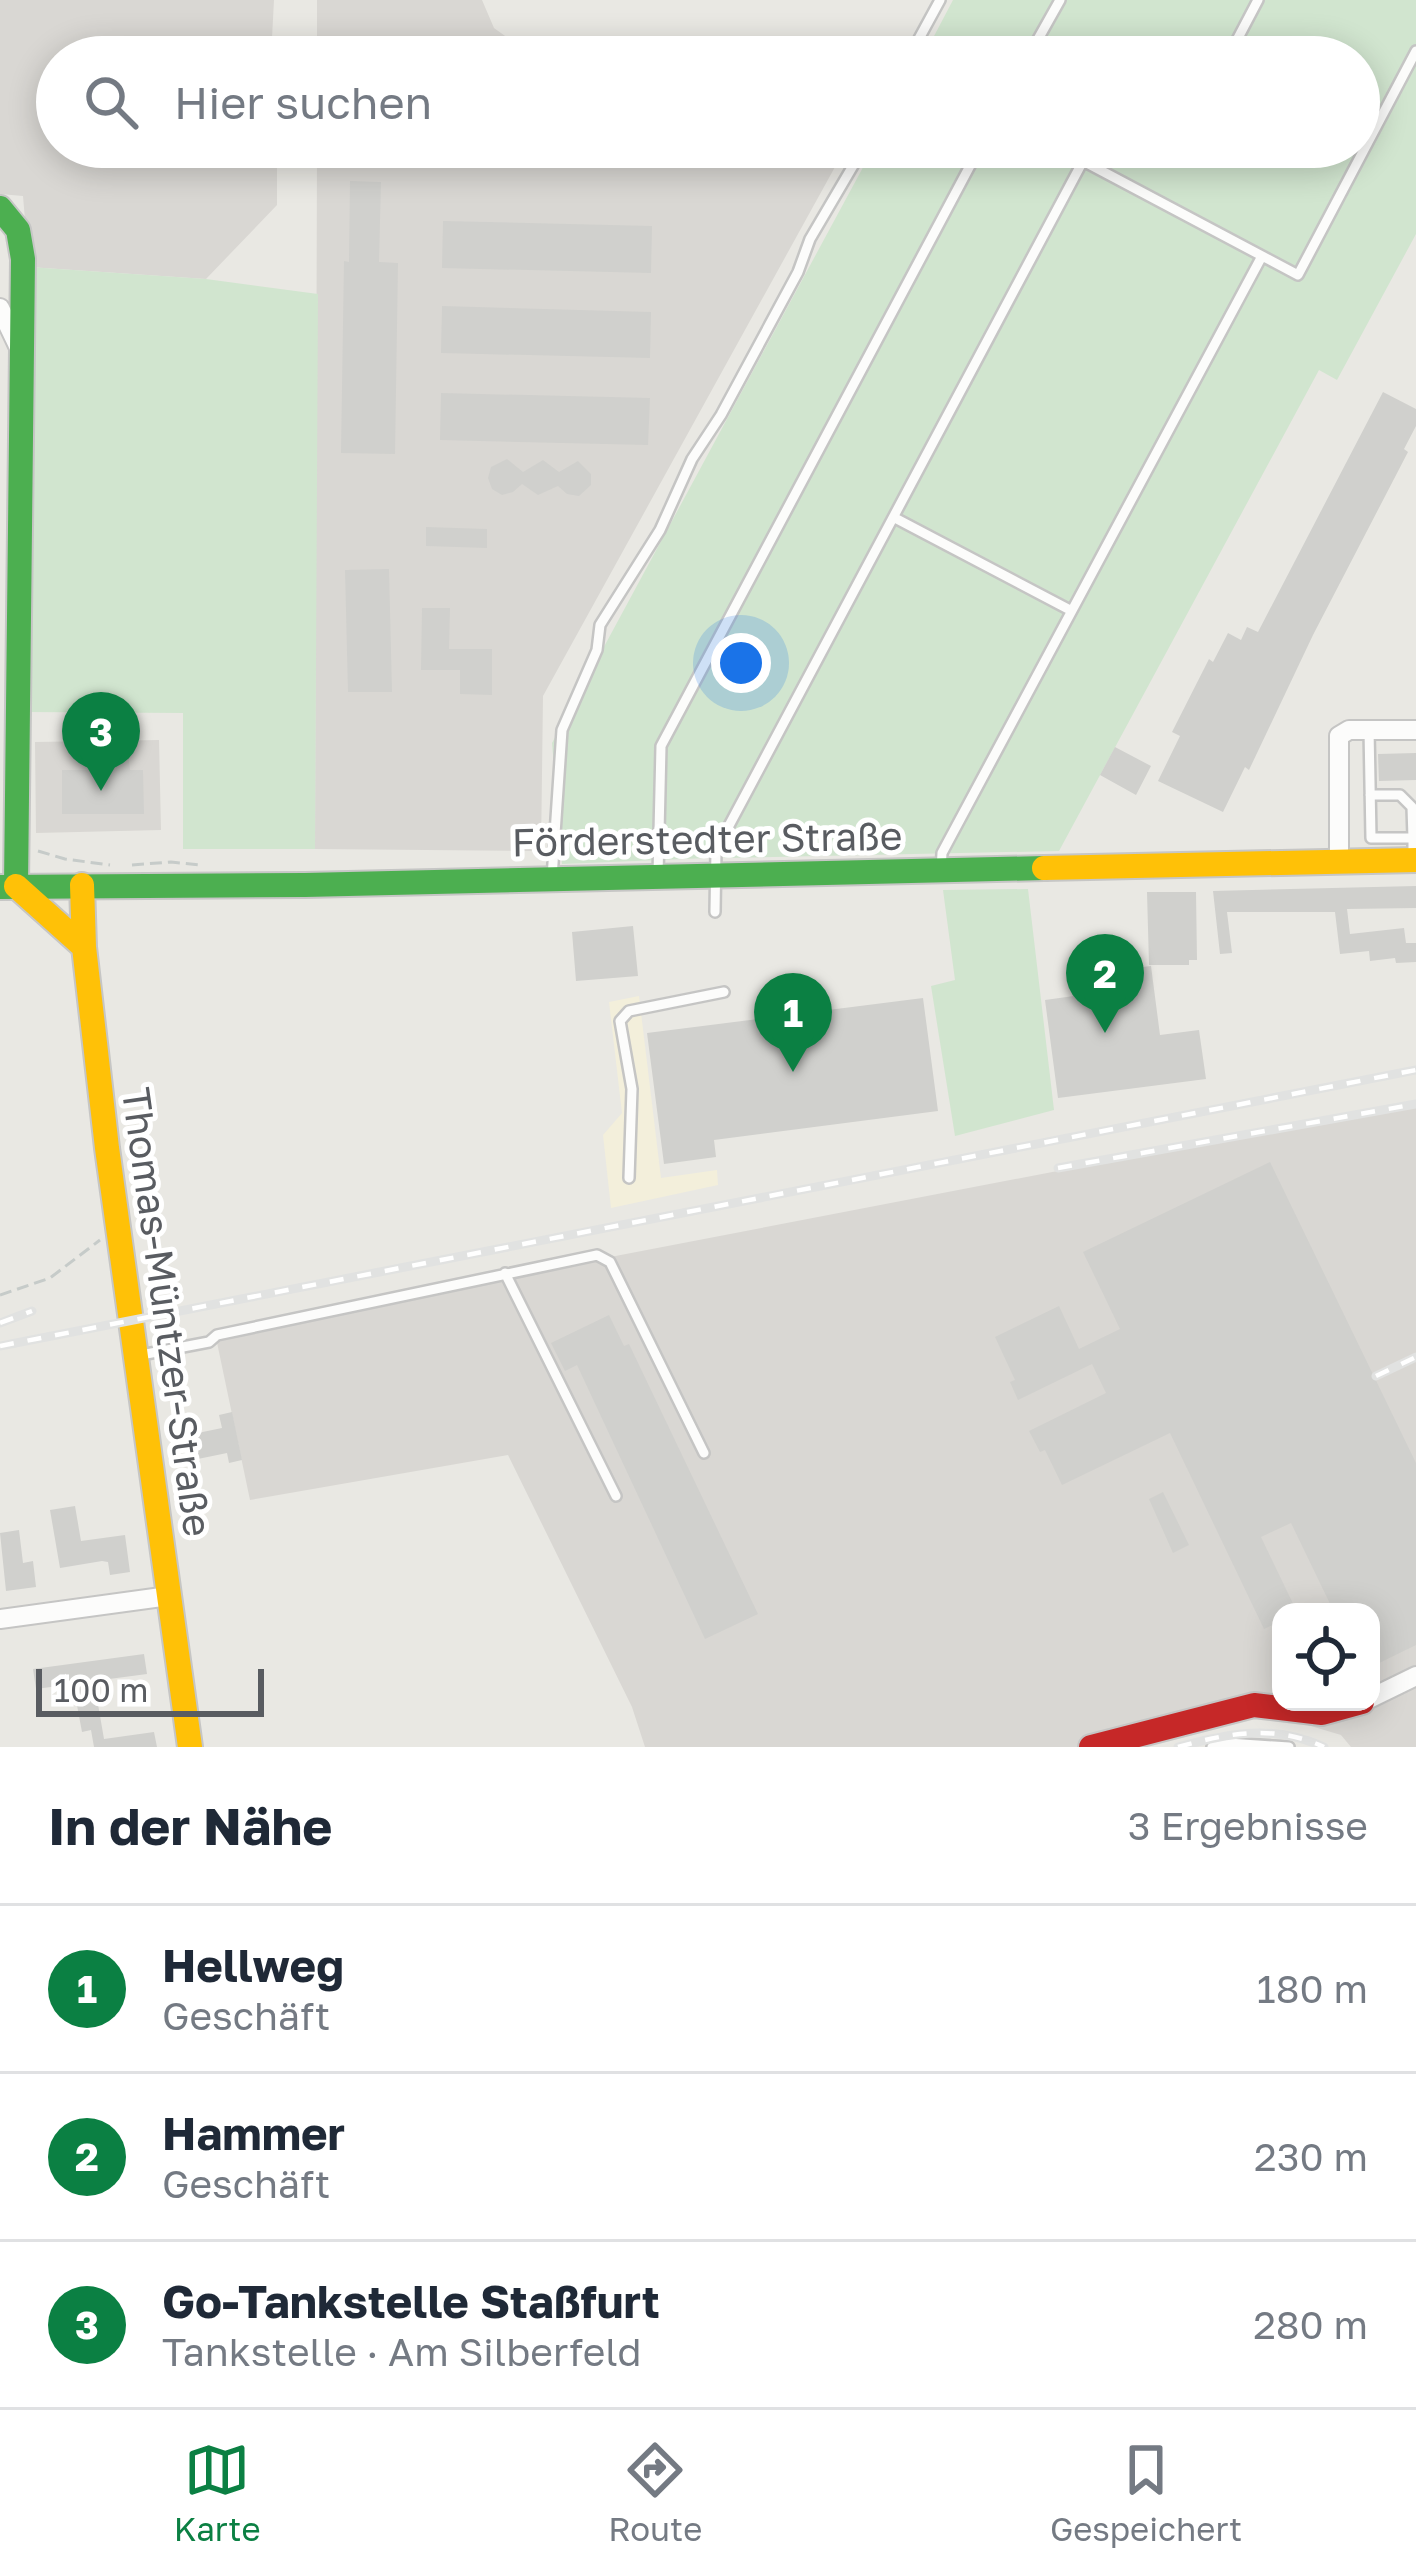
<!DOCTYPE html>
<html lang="de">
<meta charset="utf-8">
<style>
:root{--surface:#fff;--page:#f2f2f3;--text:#1f2937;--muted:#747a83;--line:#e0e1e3;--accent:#0b8043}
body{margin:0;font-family:"Golos Text",sans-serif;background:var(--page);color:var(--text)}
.controls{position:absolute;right:36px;bottom:36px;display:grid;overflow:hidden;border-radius:24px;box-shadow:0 6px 30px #0003}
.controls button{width:108px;height:108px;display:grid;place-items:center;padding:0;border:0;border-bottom:3px solid var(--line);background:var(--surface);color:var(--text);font:60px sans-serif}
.scale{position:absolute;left:36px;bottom:30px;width:228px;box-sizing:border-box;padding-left:12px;border:6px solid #595c61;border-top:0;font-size:33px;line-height:42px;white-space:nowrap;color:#595c61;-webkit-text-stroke:9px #fff;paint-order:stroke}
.you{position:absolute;left:741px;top:663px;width:42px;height:42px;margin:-30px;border:9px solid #fff;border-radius:50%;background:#1a73e8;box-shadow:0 0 0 18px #1a73e833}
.badge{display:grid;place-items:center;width:78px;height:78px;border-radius:50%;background:var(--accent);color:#fff;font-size:39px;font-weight:700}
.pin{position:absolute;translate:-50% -99px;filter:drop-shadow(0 3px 6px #0008)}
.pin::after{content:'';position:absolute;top:63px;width:42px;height:36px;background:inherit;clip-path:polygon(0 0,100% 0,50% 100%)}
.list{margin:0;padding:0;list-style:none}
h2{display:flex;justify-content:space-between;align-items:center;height:156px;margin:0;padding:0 48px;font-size:51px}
h2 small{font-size:39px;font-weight:400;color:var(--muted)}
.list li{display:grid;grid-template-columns:78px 1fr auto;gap:36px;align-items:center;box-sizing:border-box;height:168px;padding:0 48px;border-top:3px solid var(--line)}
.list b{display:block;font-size:45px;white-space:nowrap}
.list p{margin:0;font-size:39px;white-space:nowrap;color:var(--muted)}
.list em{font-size:39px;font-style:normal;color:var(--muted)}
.icon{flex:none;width:66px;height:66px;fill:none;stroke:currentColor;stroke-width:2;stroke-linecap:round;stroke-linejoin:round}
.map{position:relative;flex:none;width:1416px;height:1747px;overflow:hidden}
.search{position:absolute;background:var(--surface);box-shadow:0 6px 30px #0003;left:36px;right:36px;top:36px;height:132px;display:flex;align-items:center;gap:30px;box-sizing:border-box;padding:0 42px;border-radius:66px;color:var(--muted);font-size:45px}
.sheet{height:660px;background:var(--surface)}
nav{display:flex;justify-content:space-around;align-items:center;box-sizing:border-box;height:168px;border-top:3px solid var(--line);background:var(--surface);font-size:33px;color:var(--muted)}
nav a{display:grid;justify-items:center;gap:6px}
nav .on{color:var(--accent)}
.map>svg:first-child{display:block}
.commercial{fill:#f3efdb}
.industrial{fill:#d9d7d3;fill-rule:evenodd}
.green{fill:#d1e5cf}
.building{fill:#d0d0cd}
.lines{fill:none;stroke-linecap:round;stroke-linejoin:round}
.lane-casing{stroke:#c5c5c4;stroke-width:14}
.street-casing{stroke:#c5c5c4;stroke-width:22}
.fast-casing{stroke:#c6c6c5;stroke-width:28}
.slow-casing{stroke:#c6c6c5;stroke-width:28}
.jam-casing{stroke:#c6c6c5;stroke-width:28}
.path{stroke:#c6cbc9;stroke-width:3;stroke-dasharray:12 6;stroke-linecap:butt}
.lane{stroke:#fcfcfb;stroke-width:9}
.street{stroke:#fcfcfb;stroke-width:18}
.fast{stroke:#4caf50;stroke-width:24}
.slow{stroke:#ffc107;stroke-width:24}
.jam{stroke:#c62828;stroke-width:24}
.rail-casing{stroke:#e1e2e1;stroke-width:9}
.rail{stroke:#fff;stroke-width:4.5;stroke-dasharray:14;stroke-linecap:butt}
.labels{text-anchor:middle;stroke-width:10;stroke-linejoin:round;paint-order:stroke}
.street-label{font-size:39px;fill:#595c61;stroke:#fff}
</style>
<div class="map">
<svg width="1416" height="1747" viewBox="0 0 1416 1747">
<rect width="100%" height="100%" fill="#e9e8e3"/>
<path class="commercial" d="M639 996 661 1178 717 1170 718 1185 611 1208 603 1135 622 1113 609 1002Z"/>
<path class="industrial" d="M0 0H274L271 57H57V147H277V205L206 279 29 267 23 196 0 194Z
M317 0H482L494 28 512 41 537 45 659 49 672 57H317Z
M317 147H846L543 696 541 851 315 849Z
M159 740 161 830 36 833 35 742Z
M1416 1102V1747H1351L1341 1735 1294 1721 1243 1717 1133 1747H645L632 1707 508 1455 250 1500 215 1333ZM1281 1612H1371V1702H1281Z"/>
<path class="green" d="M953 0H1416V234L1337 380 1319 370 1059 851 724 858 720 850H712L708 858 562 864 552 743 874 147H1359V57H923Z
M29 267 206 279 318 294 315 849H183V713L25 712Z
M1028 889 1054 1110 955 1136 931 986 955 980 943 890Z"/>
<path class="building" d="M350 181 381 182 379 262 398 263 395 454 341 453 344 261 349 262Z
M443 221 652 226 651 273 442 268Z
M442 306 651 312 650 358 441 353Z
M1383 392 1416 409V426L1404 449 1408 452 1313 635 1249 770 1245 767 1223 812 1158 781 1180 736 1172 732 1209 659 1213 662 1228 633 1241 640 1247 627 1258 632Z
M441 393 650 398 648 445 440 440Z
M507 459 523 472 543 460 559 472 578 461 591 474V485L579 496 567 494 558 486 538 495 522 484 513 492 502 495 492 489 488 478 491 467Z
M426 527 487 529V548L426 546Z
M389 569 392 692H348L345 570Z
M422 608H450L449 649H492V695L460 694V670H421Z
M1115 747 1151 766 1136 795 1100 775Z
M107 751H128L130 770H143L144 814H62V770H107Z
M1416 753V780L1379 781 1378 754Z
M1416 886V908L1347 909 1350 934 1404 928 1406 943H1416V962L1396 963 1395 958 1370 961 1369 951 1340 954 1335 912H1227L1232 953 1220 954 1213 891Z
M1147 892H1196L1197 960H1189V965H1149Z
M633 926 638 976 576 981 572 932Z
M1151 966 1160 1035 1199 1030 1206 1079 1058 1098 1045 1000 1081 995 1099 972Z
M923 998 938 1111 714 1140 716 1157 664 1164 647 1033Z
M1270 1162 1416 1463V1645L1371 1667V1612H1334L1291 1523 1261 1537 1297 1612H1281V1621L1264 1629 1170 1433 1062 1485 1045 1450 1040 1452 1029 1431 1106 1393 1092 1364 1018 1400 1010 1382 1015 1380 995 1337 1059 1306 1079 1349 1120 1329 1083 1252Z
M609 1315 624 1346 629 1344 758 1614 705 1639 577 1365 565 1371 551 1343Z
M232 1412 242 1460 229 1463 227 1453 193 1460 188 1435 222 1428 219 1415Z
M1163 1492 1189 1545 1173 1553 1149 1499Z
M75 1506 81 1541 125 1535 130 1572 110 1575 108 1562 102 1561 60 1568 50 1510Z
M19 1530 23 1563 33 1561 36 1587 6 1591 0 1533Z
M144 1654 147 1674 94 1681 104 1739 154 1732 157 1747H94L91 1730 82 1732 73 1684 36 1689 33 1669Z"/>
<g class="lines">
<defs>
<path id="lane" d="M909 57 940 0
M1028 57 1060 0
M1228 57 1258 0
M1055 147 1083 161
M895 518 1070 610
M1369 729 1371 838H1413V855
M1370 795H1400L1412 807 1413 838
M941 870 942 853 1262 256
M658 876 661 746 980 147
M552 878 562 730 597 650 600 625 660 530 692 459 721 415 798 272 810 239 864 147
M715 912 716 850 1083 161 1298 275 1416 51
M629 1178 632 1089 620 1021 629 1011 724 992
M505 1273 616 1496
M141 1355 209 1342 217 1335 597 1255 610 1262 704 1453
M1212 1747 1228 1743 1289 1747"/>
<path id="street" d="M0 308 20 350
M1339 862V736L1349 730H1416
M0 1619 169 1596
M1371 1698 1416 1676"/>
<path id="fast" d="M0 208 18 230 23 259 16 886
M0 887 305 885 1044 868"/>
<path id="slow" d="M1044 868 1416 860
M82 885 84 947 107 1148 190 1747
M16 886 84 947"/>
<path id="jam" d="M1091 1747 1254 1705 1322 1713 1362 1702"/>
</defs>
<use href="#lane" class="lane-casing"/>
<use href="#street" class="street-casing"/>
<use href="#fast" class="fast-casing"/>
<use href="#slow" class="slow-casing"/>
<use href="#jam" class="jam-casing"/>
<path class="path" d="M38 851 65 859 110 865
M132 865 171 862 200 865
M0 1295 50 1278 100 1240"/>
<use href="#lane" class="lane"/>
<use href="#street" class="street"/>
<use href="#fast" class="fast"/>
<use href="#slow" class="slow"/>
<use href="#jam" class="jam"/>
<defs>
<path id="rail" d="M1058 1168 1416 1104
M0 1323 32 1311
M0 1346 1416 1070
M1376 1376 1416 1357
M1178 1747C1229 1733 1274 1724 1324 1747"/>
</defs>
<use href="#rail" class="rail-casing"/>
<use href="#rail" class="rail"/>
</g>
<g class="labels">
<g class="street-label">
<text transform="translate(707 839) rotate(-1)" y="14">Förderstedter Straße</text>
<text transform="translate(167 1312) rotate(82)" y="14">Thomas-Müntzer-Straße</text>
</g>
</g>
</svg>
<div class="controls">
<button><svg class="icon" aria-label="locate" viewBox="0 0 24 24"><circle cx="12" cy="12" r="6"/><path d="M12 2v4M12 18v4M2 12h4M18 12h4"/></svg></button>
</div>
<div class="scale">100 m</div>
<div class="you"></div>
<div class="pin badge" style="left:793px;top:1072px">1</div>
<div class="pin badge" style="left:1105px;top:1033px">2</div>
<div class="pin badge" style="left:101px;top:791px">3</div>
<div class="search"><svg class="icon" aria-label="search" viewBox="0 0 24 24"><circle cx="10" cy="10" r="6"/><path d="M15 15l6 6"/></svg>Hier suchen</div>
</div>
<section class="sheet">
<h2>In der Nähe<small>3 Ergebnisse</small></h2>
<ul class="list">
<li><span class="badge">1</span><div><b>Hellweg</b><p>Geschäft</p></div><em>180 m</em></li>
<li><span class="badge">2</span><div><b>Hammer</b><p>Geschäft</p></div><em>230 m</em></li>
<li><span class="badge">3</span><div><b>Go-Tankstelle Staßfurt</b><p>Tankstelle · Am Silberfeld</p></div><em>280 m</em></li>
</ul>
</section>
<nav>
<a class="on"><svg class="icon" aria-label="map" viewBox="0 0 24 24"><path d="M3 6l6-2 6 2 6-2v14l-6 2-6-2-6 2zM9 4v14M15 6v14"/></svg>Karte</a>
<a><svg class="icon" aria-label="directions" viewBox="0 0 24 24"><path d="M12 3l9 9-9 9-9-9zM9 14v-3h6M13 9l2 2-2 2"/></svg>Route</a>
<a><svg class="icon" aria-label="saved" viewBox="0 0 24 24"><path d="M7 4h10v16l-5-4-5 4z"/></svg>Gespeichert</a>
</nav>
